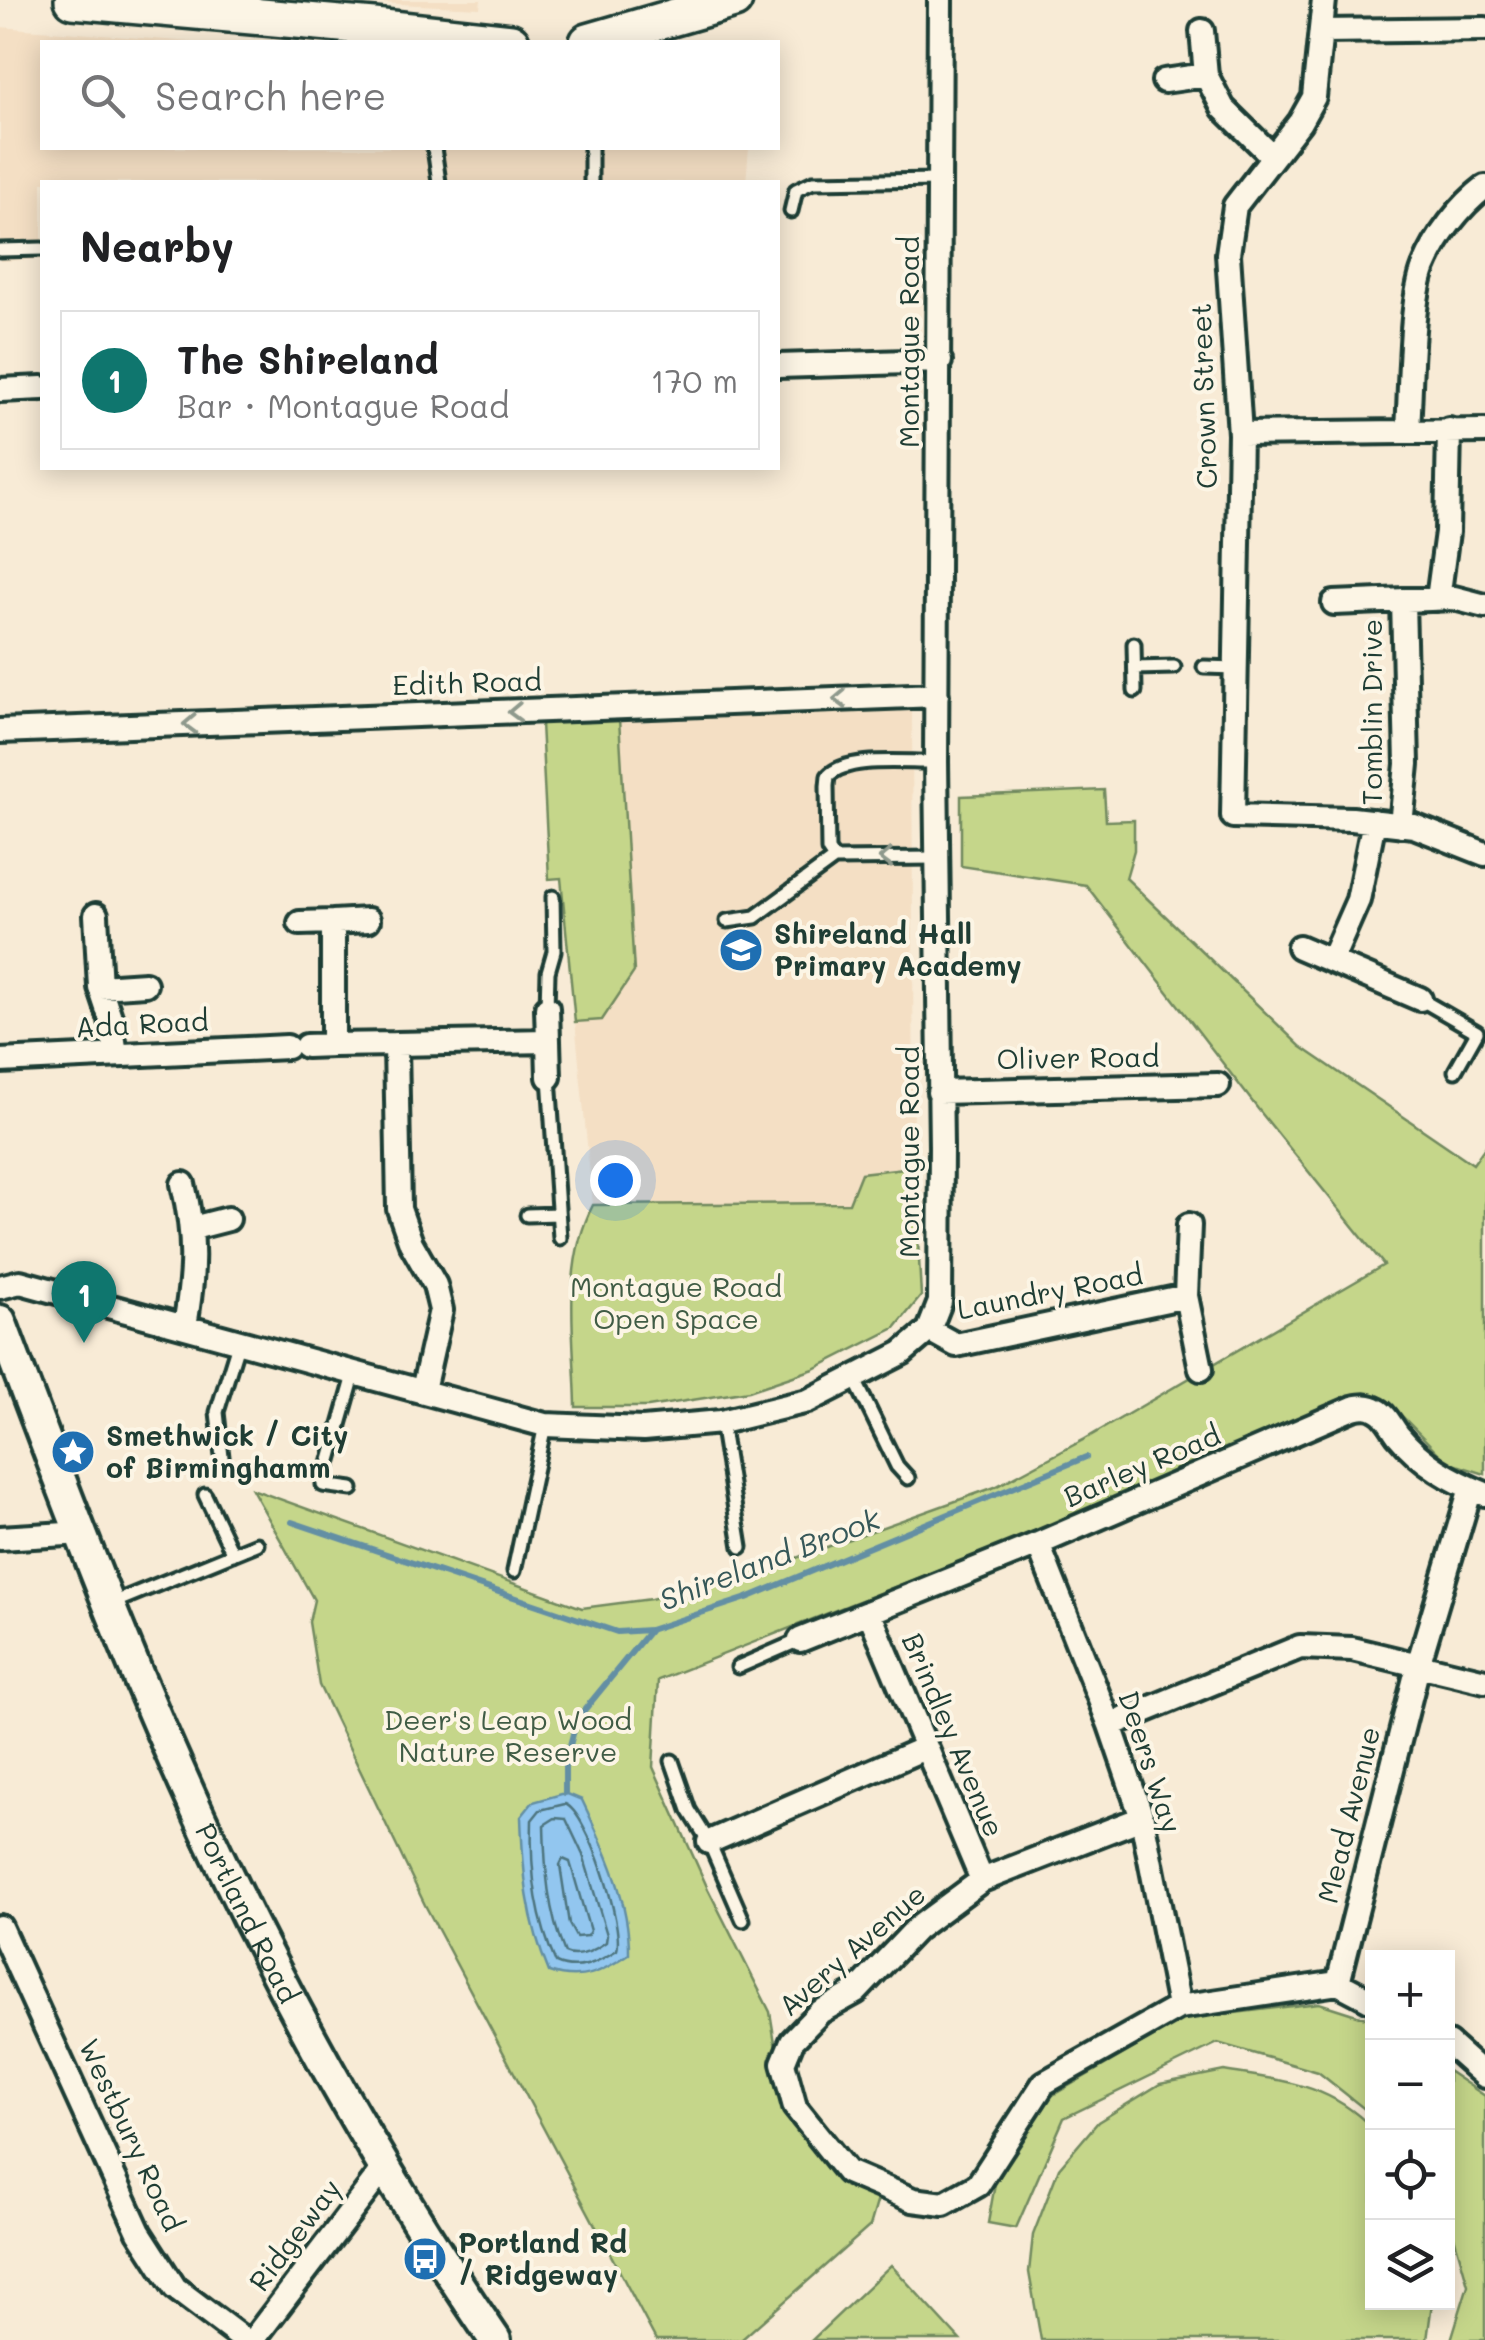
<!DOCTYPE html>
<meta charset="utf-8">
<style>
:root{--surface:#fff;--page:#f6f6f6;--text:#202124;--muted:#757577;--line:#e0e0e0;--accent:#0f766e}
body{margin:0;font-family:Mali,sans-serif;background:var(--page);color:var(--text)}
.controls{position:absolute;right:30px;bottom:30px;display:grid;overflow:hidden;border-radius:0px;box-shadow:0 5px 25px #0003}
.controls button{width:90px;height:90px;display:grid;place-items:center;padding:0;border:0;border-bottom:2px solid var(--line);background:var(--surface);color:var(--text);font:50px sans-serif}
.you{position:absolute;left:615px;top:1180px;width:35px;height:35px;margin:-25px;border:8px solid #fff;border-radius:50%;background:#1a73e8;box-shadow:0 0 0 15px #1a73e833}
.badge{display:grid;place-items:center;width:65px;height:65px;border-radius:50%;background:var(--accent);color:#fff;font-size:32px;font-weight:700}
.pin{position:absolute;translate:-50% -82px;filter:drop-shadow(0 2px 5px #0008)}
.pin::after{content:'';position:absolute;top:52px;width:35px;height:30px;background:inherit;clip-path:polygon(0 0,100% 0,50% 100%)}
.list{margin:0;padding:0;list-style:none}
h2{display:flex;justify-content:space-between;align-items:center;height:130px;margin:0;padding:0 40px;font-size:42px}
h2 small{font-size:32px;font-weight:400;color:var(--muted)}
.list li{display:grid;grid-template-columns:65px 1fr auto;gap:30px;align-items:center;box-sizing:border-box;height:140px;margin:0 20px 20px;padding:0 20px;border:2px solid var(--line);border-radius:0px}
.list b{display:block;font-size:38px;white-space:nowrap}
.list p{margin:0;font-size:32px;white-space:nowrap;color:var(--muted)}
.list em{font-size:32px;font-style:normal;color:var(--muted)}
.icon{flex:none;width:55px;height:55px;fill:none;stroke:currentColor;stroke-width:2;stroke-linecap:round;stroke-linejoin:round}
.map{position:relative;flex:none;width:1485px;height:2340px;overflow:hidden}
.search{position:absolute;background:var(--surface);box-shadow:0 5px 25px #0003;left:40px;top:40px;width:740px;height:110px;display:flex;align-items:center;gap:25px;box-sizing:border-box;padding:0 35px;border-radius:0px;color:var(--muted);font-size:38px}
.panel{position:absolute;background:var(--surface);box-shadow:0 5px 25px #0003;left:40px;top:180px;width:740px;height:290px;border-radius:0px}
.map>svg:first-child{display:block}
.built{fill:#f4dfc4}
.green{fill:#c5d68a;stroke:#728a5f;stroke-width:2.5}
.water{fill:#92c6ef;stroke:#648fa4;stroke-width:2.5}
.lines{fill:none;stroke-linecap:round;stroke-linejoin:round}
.shore{stroke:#4d747f;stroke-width:2.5}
.stream{stroke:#648fa4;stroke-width:6}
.service-casing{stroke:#1f3d34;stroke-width:19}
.minor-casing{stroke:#1f3d34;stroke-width:30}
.secondary-casing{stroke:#1f3d34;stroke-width:38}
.primary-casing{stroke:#1f3d34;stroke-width:42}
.service{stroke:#fcf5e5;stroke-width:11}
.minor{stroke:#fcf5e5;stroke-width:22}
.secondary{stroke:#fcf5e5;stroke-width:30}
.primary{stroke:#fcf5e5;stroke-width:35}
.oneway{stroke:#8e998c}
.labels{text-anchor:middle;stroke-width:8;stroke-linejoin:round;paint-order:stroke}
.street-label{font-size:28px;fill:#1f3d34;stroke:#fcf5e5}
.poi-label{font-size:28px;font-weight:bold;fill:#1f3d34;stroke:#fcf5e5;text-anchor:start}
.park-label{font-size:28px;fill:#405c45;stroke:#fcf5e5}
.water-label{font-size:30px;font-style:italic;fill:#365859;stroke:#fcf5e5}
</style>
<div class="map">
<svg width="1485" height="2340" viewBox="0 0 1485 2340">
<rect width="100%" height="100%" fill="#f8ebd6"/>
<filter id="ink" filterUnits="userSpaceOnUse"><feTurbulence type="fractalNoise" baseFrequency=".01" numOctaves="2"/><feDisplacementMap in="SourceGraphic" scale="20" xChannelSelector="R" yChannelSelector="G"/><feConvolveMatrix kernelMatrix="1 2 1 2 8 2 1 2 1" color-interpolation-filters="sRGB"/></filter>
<g filter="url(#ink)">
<path class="built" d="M316 0H481L480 8Z
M0 27 192 42H42V148H749L746 182H42V259L0 261Z
M912 704 914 1167 861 1173 850 1203 593 1205 561 878 549 879 541 723Z"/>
<path class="green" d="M619 719 634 972 602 1020 575 1022 561 878 549 879 541 723Z
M1104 790 1106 821 1134 820V850L1126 878 1300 1046 1473 1164 1485 1147V1474L1447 1462 1400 1414 1368 1393 1351 1396 1027 1535 658 1680 653 1767 708 1889 770 2012 783 2092 880 2192 870 2226 741 2340H656L425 1905 319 1685 309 1622 314 1600 252 1489 582 1608 651 1599 785 1562 995 1487 1085 1439 1384 1265 1258 1109 1086 885 961 866V796Z
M914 1167 921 1296 895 1328 814 1369 749 1391 648 1407H576C575 1340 561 1266 593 1205L849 1203 861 1173Z
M1319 2003 1372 2020V2115L1318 2072 1218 2043 1064 2118 1016 2228 988 2223 995 2184 1048 2098 1184 2019Z
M1224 2071C1283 2081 1328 2083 1372 2128V2302L1432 2303 1427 2340H1041L1029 2272 1033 2235 1059 2168 1098 2122 1160 2084Z
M1448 2071 1485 2096V2340H1451L1468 2285 1448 2215Z
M891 2265 960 2340H812Z"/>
<path class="water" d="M565 1793 582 1800C604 1846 630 1901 629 1954 602 1972 581 1983 549 1972 527 1920 523 1873 521 1817L533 1802Z"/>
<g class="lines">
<path class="shore" d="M565 1804C588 1812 624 1926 617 1950 598 1962 578 1973 556 1963 536 1919 530 1868 532 1820L540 1810Z
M555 1818 566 1819 583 1855 607 1935 606 1942C595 1950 578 1959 565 1953 548 1913 545 1868 544 1825Z
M563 1859 570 1862 590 1931 587 1936 576 1937 569 1924 560 1865Z"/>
<path class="stream" d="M292 1522 617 1632 649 1630 747 1598 1086 1457
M565 1793V1764L577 1719 649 1631"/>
<defs>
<path id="service" d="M434 148 439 182
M591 148V182
M791 211 796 190 813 182 939 180
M0 250 42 249
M1134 644 1135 691
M1204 667 1236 668
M1135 668 1174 667
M834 859 828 850 827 786 828 776C848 755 907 763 936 762
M727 921 755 917 834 859 937 858
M1420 999 1477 1032 1455 1071
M547 1008 548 972 554 951 553 897
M549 1077 560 1238
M527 1215 558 1214
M854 1378 897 1466 908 1478
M721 1422 741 1547
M223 1466 217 1412 239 1341
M352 1489 323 1485 355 1372
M205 1495 233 1554
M514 1571 545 1425
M110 1604 257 1544
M738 1667 800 1640
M672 1761 689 1810 709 1842 743 1920"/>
<path id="minor" d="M1324 0 1314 97 1300 122 1235 206 1228 254 1240 434 1233 816 1352 819 1414 826 1485 854
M1202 31 1206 75 1223 108 1272 156
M1323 31 1485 29
M1164 81 1206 75
M778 366 940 361
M0 390 42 388
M1408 429C1411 388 1410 302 1424 267 1436 237 1460 206 1485 187
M1240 434 1485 431
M1438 599 1447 532 1449 430
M1334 603 1454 598 1485 606
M0 731 937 695
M1401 825 1407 764 1403 600
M96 915 100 987 111 1020 116 1055
M368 920 333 922V1045L396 1044 399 1209 411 1243 435 1285 441 1310 423 1390
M300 923 333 922
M1299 947 1420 999
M1332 959 1358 900 1374 821
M100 987 145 984
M547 1008 548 1041
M396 1044 548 1041 549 1077
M306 1046 333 1045
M0 1061 287 1047
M939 1092 1218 1085
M183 1184C196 1238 194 1273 185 1326
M193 1228 228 1219
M0 1287 20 1282 545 1425 643 1429 721 1422 808 1401 902 1353 929 1330 940 1302 941 1147 936 762 940 0
M1186 1296 1189 1225
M929 1330 956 1345 1186 1296 1201 1369
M0 1538 83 1533
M1038 1544 1110 1725 1142 1818 1179 2007
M869 1612 982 1880
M800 1640 1038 1544 1353 1408C1362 1406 1369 1405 1377 1410 1387 1415 1391 1426 1398 1435 1422 1464 1451 1480 1485 1494
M1110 1725 1300 1647 1352 1649 1485 1681
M1142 1818 982 1880 916 1929 856 1992 820 2012 792 2041 783 2063 795 2107 847 2172 913 2200 944 2204 978 2185 1044 2083 1179 2007 1338 1983 1372 2001
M709 1842 925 1748
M0 1927 139 2232 175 2288 244 2340
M1338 1983 1419 1662 1471 1488
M1448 2043 1485 2076
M253 2340 385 2167"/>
<g id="secondary">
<path id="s1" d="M0 1321C67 1500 135 1681 217 1854 297 2022 390 2186 495 2340"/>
</g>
<path id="primary" d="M73 0 374 27 511 42
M588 42 734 0"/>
</defs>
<use href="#service" class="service-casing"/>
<use href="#minor" class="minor-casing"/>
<use href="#secondary" class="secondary-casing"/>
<use href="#primary" class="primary-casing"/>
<use href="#service" class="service"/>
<use href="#minor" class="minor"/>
<use href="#secondary" class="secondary"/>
<use href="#primary" class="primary"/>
</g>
<defs><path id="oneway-chevron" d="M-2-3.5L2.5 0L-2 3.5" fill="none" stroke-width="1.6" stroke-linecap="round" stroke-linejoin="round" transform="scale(2.5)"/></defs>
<g class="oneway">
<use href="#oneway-chevron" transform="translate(840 699) rotate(178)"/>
<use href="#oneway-chevron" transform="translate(515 712) rotate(178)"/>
<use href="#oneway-chevron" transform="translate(190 724) rotate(178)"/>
<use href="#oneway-chevron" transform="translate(886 858) rotate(179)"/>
</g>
</g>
<defs>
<symbol id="school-disc" viewBox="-11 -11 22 22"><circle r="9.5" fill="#1f6fb2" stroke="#fcf5e5"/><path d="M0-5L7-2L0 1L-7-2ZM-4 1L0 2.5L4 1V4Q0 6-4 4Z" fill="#fff"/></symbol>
<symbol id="sight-disc" viewBox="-11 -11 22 22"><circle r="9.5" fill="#1f6fb2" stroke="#fcf5e5"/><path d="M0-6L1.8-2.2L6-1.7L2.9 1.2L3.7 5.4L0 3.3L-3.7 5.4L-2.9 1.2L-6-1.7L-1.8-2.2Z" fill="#fff"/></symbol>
<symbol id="bus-disc" viewBox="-11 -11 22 22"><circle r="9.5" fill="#1f6fb2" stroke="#fcf5e5"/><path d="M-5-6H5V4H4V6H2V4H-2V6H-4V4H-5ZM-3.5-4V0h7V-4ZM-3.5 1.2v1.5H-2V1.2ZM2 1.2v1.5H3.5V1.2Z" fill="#fff"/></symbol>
</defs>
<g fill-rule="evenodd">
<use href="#school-disc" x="716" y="925" width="50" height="50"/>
<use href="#sight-disc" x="48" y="1427" width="50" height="50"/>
<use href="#bus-disc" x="400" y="2234" width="50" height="50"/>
</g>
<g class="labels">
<g class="street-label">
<text transform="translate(909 342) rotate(-90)" y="10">Montague Road</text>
<text transform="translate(1204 396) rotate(-92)" y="10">Crown Street</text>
<text transform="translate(467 683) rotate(-2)" y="10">Edith Road</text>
<text transform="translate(1372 712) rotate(-90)" y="10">Tomblin Drive</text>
<text transform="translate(142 1024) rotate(-3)" y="10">Ada Road</text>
<text transform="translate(1078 1058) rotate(-1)" y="10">Oliver Road</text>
<text transform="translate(909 1152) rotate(-90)" y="10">Montague Road</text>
<text transform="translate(1050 1292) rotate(-11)" y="10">Laundry Road</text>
<text transform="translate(1142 1466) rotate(-23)" y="10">Barley Road</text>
<text transform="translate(953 1735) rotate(67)" y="10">Brindley Avenue</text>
<text transform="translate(1150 1762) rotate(72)" y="10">Deers Way</text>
<text transform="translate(1349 1815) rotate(-76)" y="10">Mead Avenue</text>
<text dy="10" stroke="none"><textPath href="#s1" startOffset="642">Portland Road</textPath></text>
<text transform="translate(852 1950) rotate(-41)" y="10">Avery Avenue</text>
<text transform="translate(131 2135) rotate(65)" y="10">Westbury Road</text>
<text transform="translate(295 2235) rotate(-53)" y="10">Ridgeway</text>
</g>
<g class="poi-label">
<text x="774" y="944">Shireland Hall<tspan x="774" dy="32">Primary Academy</tspan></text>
<text x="106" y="1446">Smethwick / City<tspan x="106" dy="32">of Birminghamm</tspan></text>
<text x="458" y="2253">Portland Rd<tspan x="458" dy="32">/ Ridgeway</tspan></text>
</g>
<g class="park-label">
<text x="676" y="1297">Montague Road<tspan x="676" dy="32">Open Space</tspan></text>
<text x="508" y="1730">Deer's Leap Wood<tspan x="508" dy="32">Nature Reserve</tspan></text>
</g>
<g class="water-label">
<text transform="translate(770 1560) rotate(-21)" y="10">Shireland Brook</text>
</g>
</g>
</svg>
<div class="controls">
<button>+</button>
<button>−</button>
<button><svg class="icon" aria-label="locate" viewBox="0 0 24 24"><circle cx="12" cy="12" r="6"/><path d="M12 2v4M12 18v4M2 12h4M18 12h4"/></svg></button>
<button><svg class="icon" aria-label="layers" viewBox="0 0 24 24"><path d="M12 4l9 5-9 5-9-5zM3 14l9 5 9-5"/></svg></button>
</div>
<div class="you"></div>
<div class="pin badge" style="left:84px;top:1343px">1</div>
<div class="search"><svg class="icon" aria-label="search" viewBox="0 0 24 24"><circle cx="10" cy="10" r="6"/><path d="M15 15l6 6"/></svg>Search here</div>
<section class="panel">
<h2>Nearby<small></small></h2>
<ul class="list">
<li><span class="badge">1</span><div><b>The Shireland</b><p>Bar · Montague Road</p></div><em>170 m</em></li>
</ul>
</section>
</div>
